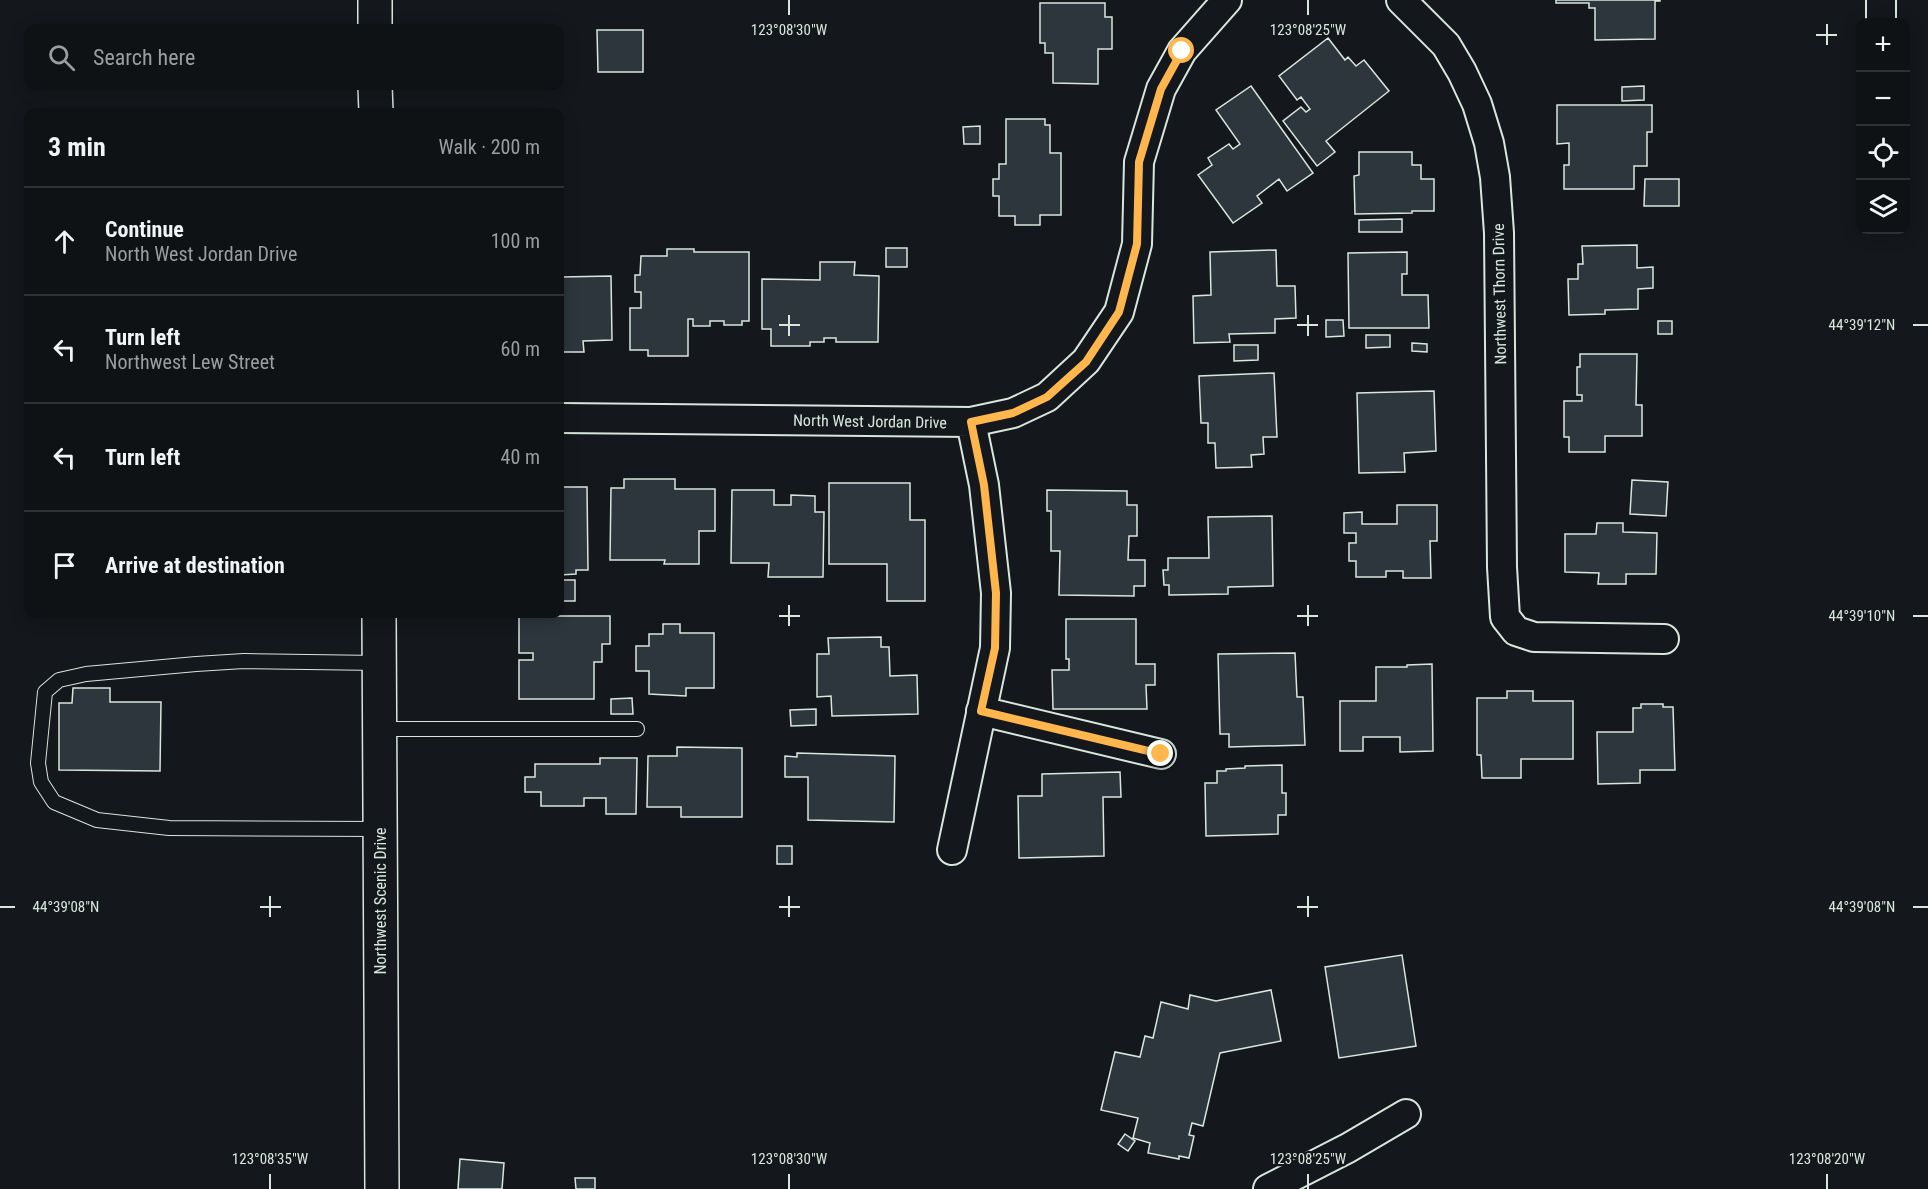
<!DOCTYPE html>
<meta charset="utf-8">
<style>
:root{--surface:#0f1215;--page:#1d2022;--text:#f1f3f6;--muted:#9b9ea0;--line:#2f3234}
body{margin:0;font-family:"Roboto Condensed",sans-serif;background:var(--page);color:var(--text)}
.controls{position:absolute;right:18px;top:18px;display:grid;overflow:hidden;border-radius:12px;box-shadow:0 3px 15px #0003}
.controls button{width:54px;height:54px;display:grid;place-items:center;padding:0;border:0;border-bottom:2px solid var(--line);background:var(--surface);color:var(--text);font:30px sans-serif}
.stop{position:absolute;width:18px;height:18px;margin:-14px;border:4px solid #ffb74d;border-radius:50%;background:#fff}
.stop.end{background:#ffb74d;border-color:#fff;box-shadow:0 2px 6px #0008}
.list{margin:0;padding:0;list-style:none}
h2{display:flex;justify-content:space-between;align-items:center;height:78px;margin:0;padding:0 24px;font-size:26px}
h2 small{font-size:20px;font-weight:400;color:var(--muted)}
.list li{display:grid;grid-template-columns:39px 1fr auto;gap:18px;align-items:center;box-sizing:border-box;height:108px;padding:0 24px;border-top:2px solid var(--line)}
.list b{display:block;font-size:22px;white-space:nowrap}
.list p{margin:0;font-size:20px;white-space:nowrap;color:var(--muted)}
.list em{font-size:20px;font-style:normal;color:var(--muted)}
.icon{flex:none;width:33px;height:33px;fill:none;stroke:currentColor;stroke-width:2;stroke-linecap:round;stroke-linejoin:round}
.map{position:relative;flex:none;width:1928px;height:1189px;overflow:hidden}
.search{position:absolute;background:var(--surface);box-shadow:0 3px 15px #0003;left:24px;top:24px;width:540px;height:66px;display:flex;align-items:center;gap:15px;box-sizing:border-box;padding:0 21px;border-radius:12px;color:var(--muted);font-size:22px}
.panel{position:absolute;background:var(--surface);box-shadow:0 3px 15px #0003;left:24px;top:108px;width:540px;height:510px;border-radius:12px}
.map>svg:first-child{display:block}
.building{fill:#2c363c;stroke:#d8e6dc;stroke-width:1.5}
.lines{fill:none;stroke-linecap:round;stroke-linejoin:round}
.lane-casing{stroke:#d8e6dc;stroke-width:16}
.street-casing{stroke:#d8e6dc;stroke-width:32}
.secondary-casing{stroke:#d8e6dc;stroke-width:36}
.lane{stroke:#14181c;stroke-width:14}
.street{stroke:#14181c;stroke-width:28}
.secondary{stroke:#14181c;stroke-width:33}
.route{stroke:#ffb74d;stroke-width:8}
.ticks{fill:none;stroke:#d8e6dc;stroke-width:2}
.labels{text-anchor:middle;stroke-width:4.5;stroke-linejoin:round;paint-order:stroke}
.street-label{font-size:16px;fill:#d8e6dc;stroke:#14181c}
.ticks-label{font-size:15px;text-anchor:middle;fill:#d8e6dc;stroke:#14181c;stroke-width:4.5;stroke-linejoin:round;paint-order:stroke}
</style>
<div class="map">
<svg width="1928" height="1189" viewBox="0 0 1928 1189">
<rect width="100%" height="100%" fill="#14181c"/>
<path class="building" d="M1556 0H1660V1H1655V39L1595 40V8H1589V3H1556Z
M1040 3H1105V17H1112V49H1098V84L1053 83V53H1045V43H1040Z
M597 30H643V72H598Z
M1328 38 1345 60 1348 57 1356 66 1364 60 1389 91 1326 141 1335 152 1317 166 1283 121 1301 107 1306 112 1310 109 1301 97 1297 100 1279 76Z
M1251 86 1313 173 1287 191 1279 179 1257 196 1262 203 1233 223 1198 175 1212 165 1208 158 1229 144 1233 149 1240 144 1216 110Z
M1644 86V100L1622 101V87Z
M1557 105H1652V132H1647V166H1634V189H1564V165H1569V143L1557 144Z
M1006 119H1045V125H1050V153H1061V215H1040V225H1015V216H999V196H993V179H999V164H1006Z
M980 126V144H964L963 127Z
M1359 152H1412V165H1421V179H1434V211H1412V213L1355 214 1354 176 1359 175Z
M1645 179H1679V206H1644Z
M1402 219V232H1359V220Z
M1637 245V268L1653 267V288L1638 289V309L1605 310V314L1569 315 1568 279H1578V264H1583L1582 246Z
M886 248H907V267H886Z
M667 249H694V252H749V321H742V325H724V321H710V326H693V319H688V356H648V350H630V308H641V292H635V275H640L641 256H667Z
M1276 250 1277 286H1295L1296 318 1275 319V333L1229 334 1230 342 1194 343 1193 296 1211 295 1210 252Z
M1407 252V274H1402V295H1428L1429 328H1349L1348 253Z
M820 262H855L854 275 879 276 878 342H836V338H824V342H810V346H771V329H762V279L820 280Z
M611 276 612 340 583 341 584 352H560L561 277Z
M1326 320H1343L1344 336 1326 337Z
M1658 321H1672V334H1658Z
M1366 335H1390V347L1366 348Z
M1412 343 1427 344V352L1412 351Z
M1234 345H1258V360L1234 361Z
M1580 354H1637L1636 405H1642V436H1605V452H1569V437H1564V401H1582V395H1577V367H1580Z
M1274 373 1277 437H1263L1264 454 1251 455 1252 467 1216 468 1215 443H1208V423H1201L1199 376Z
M1434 391 1436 451 1404 453 1405 472 1359 473 1357 393Z
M624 479H675V489H715V531H699V564H664L665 560H610L611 488H624Z
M1632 480 1668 482 1666 516 1630 514Z
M829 483H910V520H925V601H887V564H829Z
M563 487H587L588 570H576V574L560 575V494H563Z
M732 490H774V505H791V495L815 496V512H824L823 577H768L769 563H731Z
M1047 490 1127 491V505H1137V536H1129L1128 560H1145V586H1134V596L1059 595 1060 551H1051V511H1047Z
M1397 505H1437V541H1430L1431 578H1403V571H1386V577H1356V561H1349V543H1356V533H1344V513L1362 512V524H1397Z
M1272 516 1273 586 1228 587V594L1169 595V585H1164L1163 570H1168V558H1209L1208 517Z
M1597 523H1623V532L1657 533 1656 574H1626V584H1598L1599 573 1565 572V534H1596Z
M560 580H575V601H560Z
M519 616H610V644H602V662H594V699H519V660H533V653H519Z
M1066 619H1136V664H1155V685H1146L1147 709H1053L1052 670H1069V659H1066Z
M663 624H680V633H714V688H686V696L649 694V671H636V646H649V634H663Z
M881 637V647H889L890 676 917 675 918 714 832 716 831 696 817 697V654H829L828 638Z
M1295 653 1297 697H1303L1305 745 1229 747V734H1220L1218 654Z
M1432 664 1433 751 1400 752V737H1363V751H1340V701H1376V667H1407V665Z
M73 688H110V702H161L160 771 59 770V703H72Z
M1507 691H1533V701H1573V759H1521V778H1482L1481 755H1477V698H1507Z
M632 698 633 714H611V699Z
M1641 704H1663V707H1673L1675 770H1640V783L1598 784 1597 732H1633V708H1641Z
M816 709V725L791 726 790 710Z
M677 747 742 748V817H681V807H647L648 756H677Z
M797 753 895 756 894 822 808 820V777H785V756L797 757Z
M600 758H637L636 814H606V798H584V806H541V792H525V777H535V764H600Z
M1282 765V793H1286V815H1278V834L1206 836 1205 783H1217V771H1226V769L1245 768V766Z
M1120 772 1121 797H1103L1104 856 1019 858 1018 796H1042V774Z
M777 846H792V864H777Z
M1402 955 1416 1046 1339 1058 1325 967Z
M1271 990 1281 1041 1220 1053 1203 1126 1192 1123 1189 1135 1194 1136 1189 1158 1179 1156V1159L1148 1153 1150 1143 1133 1138 1138 1118 1101 1110 1115 1052 1140 1057 1145 1036 1153 1038 1161 1002 1188 1009 1190 995 1216 1001Z
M1125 1134 1135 1141 1128 1151 1118 1144Z
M460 1159 504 1163 502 1189H458Z
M575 1178H595V1189H576Z"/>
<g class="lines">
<defs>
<path id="lane" d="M379 663 244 661 196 664 86 674 59 680 45 692 38 763 41 782 54 802 97 820 169 828 380 829
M379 729H637"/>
<path id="street" d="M1401 0 1446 45 1462 72 1477 104 1489 143 1495 177 1499 233 1502 567 1505 617 1516 631 1534 637 1664 639
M1881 0V22
M560 418 971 422 1013 413 1047 397 1086 361 1119 312 1137 244 1139 162 1161 89 1182 51 1227 0
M981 711 1161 754
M952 850 995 648 996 593 984 485 971 422
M1268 1189 1348 1148 1406 1114"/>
<path id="secondary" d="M375 0V28
M375 86 376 112
M379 614 382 1189"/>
</defs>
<use href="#lane" class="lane-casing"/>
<use href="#street" class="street-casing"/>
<use href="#secondary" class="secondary-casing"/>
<use href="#lane" class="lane"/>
<use href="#street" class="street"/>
<use href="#secondary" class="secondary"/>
</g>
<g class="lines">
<path class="route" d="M1161 754 981 711 995 648 996 593 984 485 971 422 1013 413 1047 397 1086 362 1119 312 1137 244 1139 162 1161 89 1182 51"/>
</g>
<path class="ticks" d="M789 0V15M1308 0V15M1827 24V45M1816 35H1837M789 315V336M1308 315V336M779 325H800M1297 325H1318M1913 325H1928M789 605V626M1308 605V626M779 616H800M1297 616H1318M1913 616H1928M270 896V917M789 896V917M1308 896V917M0 907H15M260 907H281M779 907H800M1297 907H1318M1913 907H1928M270 1174V1189M789 1174V1189M1308 1174V1189M1827 1174V1189"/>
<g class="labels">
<g class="street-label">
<text transform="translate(1499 294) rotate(-91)" y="6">Northwest Thorn Drive</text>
<text transform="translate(870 421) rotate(1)" y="6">North West Jordan Drive</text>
<text transform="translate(380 901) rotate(-90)" y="6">Northwest Scenic Drive</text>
</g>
</g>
<g class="ticks-label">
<text x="789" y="35">123°08'30"W</text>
<text x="1308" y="35">123°08'25"W</text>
<text x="1862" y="330">44°39'12"N</text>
<text x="1862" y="621">44°39'10"N</text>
<text x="66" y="912">44°39'08"N</text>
<text x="1862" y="912">44°39'08"N</text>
<text x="270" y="1164">123°08'35"W</text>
<text x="789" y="1164">123°08'30"W</text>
<text x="1308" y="1164">123°08'25"W</text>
<text x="1827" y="1164">123°08'20"W</text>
</g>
</svg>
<div class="controls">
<button>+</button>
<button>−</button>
<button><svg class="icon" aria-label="locate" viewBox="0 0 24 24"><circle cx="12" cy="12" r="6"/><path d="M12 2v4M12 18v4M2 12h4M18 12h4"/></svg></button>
<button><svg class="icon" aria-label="layers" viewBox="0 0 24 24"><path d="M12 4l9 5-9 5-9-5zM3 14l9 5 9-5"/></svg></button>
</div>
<div class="stop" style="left:1182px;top:51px"></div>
<div class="stop end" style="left:1161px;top:754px"></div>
<div class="search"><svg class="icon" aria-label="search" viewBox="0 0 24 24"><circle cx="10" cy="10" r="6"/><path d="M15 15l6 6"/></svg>Search here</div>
<section class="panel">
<h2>3 min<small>Walk · 200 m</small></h2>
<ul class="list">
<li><svg class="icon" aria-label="ahead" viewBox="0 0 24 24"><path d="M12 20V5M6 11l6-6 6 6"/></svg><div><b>Continue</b><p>North West Jordan Drive</p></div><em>100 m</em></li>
<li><svg class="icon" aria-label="left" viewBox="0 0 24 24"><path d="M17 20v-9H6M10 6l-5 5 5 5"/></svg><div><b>Turn left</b><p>Northwest Lew Street</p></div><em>60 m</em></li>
<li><svg class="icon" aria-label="left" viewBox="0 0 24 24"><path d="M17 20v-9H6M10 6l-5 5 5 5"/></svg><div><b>Turn left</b></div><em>40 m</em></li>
<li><svg class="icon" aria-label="arrive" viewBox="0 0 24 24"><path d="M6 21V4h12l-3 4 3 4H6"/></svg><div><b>Arrive at destination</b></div></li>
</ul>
</section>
</div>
